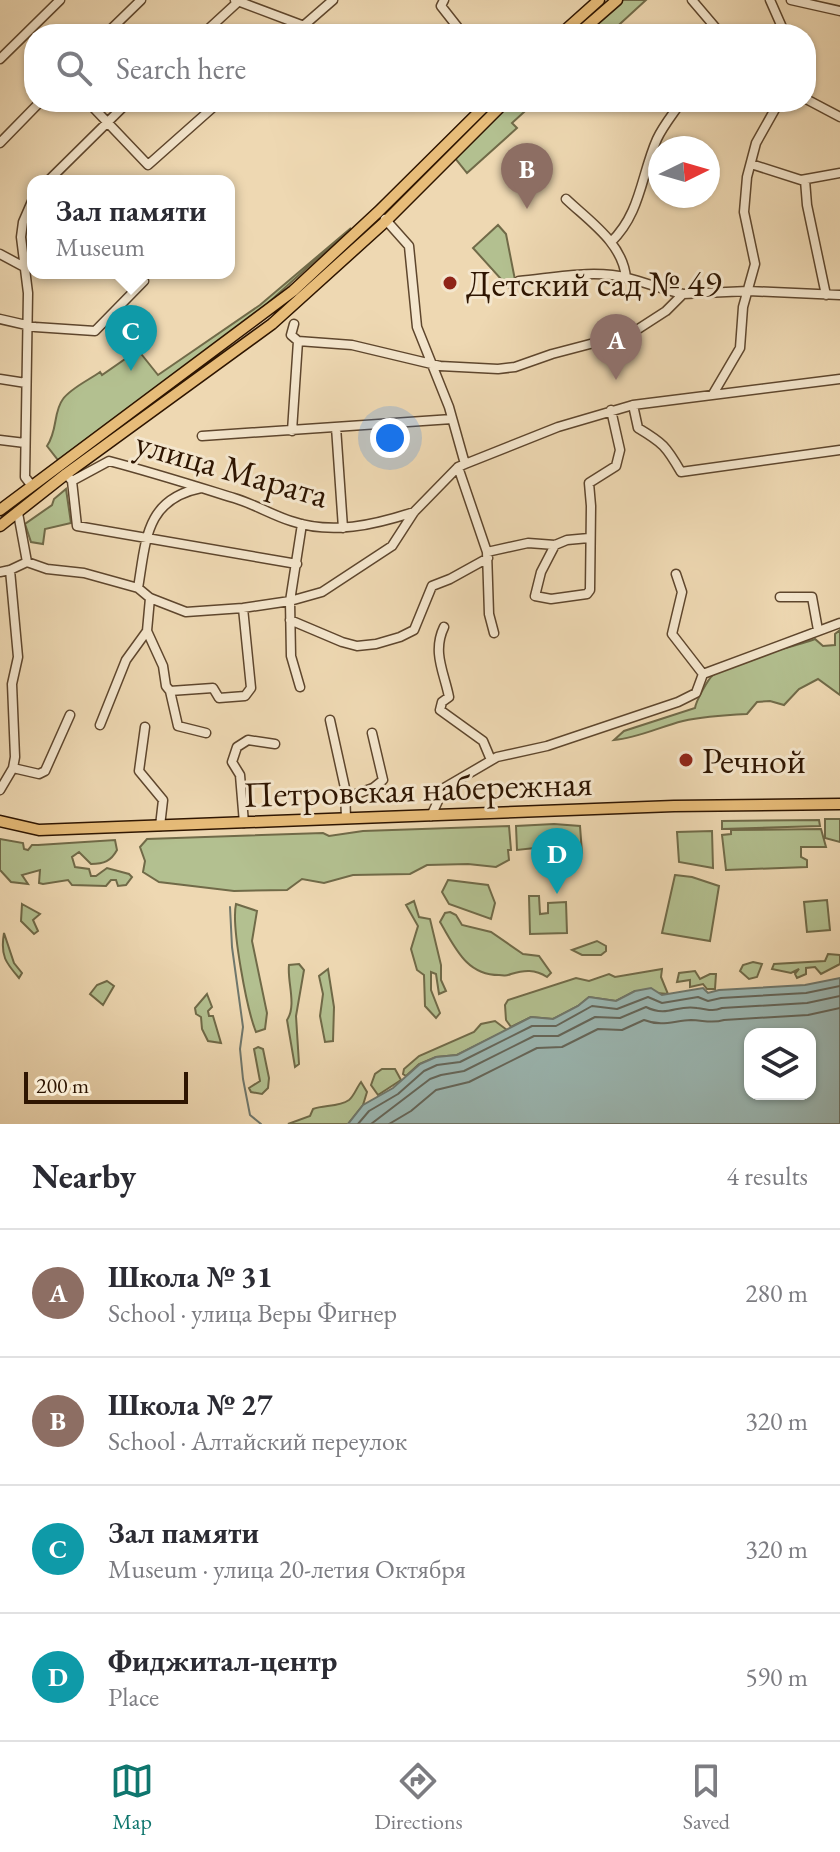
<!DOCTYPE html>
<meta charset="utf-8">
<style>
:root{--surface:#fff;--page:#f7f7f7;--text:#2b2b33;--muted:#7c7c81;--line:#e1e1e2;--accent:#0f766e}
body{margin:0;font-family:"EB Garamond",serif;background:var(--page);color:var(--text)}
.controls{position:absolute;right:24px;bottom:24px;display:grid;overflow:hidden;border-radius:16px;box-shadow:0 2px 6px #0004}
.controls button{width:72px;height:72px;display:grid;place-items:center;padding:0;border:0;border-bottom:2px solid var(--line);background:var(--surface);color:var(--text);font:40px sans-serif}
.compass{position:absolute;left:648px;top:136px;width:72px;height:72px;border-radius:50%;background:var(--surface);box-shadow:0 2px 6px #0004;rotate:85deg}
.scale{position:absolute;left:24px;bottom:20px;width:164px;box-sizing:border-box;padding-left:8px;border:4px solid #2e1501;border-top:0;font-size:22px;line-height:28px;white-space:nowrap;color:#2e1501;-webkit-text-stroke:6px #f4e6cd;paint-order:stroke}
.you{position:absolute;left:390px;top:438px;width:28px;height:28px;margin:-20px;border:6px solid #fff;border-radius:50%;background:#1a73e8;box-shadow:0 0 0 12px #1a73e833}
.badge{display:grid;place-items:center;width:52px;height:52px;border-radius:50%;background:var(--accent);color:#fff;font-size:26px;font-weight:700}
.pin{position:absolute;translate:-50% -66px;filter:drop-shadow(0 2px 4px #0008)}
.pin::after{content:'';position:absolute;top:42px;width:28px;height:24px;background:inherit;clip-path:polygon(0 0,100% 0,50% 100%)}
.popup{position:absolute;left:27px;top:175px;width:208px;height:104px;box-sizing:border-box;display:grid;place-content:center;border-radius:16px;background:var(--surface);filter:drop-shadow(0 2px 6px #0005);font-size:26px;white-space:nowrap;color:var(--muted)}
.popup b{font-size:30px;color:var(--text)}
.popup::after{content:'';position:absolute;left:50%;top:100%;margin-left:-16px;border:16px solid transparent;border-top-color:var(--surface)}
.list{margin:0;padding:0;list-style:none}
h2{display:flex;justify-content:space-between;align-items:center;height:104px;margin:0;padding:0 32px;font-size:34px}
h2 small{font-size:26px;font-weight:400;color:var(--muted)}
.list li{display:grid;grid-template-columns:52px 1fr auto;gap:24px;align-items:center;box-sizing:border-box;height:128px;padding:0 32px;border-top:2px solid var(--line)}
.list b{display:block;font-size:30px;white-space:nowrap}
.list p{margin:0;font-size:26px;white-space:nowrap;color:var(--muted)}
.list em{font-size:26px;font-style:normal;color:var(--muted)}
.icon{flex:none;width:44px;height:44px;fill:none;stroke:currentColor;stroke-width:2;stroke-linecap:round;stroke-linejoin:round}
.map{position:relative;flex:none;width:840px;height:1124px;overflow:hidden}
.search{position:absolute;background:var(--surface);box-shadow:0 2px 6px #0004;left:24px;right:24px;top:24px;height:88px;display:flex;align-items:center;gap:20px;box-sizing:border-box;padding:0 28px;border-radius:32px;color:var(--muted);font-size:30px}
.sheet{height:616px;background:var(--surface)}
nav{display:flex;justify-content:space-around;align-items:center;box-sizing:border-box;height:112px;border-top:2px solid var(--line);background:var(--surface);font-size:22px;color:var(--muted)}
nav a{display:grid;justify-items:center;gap:4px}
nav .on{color:var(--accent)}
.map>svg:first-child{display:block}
.green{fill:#b3c090;stroke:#706a48;stroke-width:2}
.water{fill:#9bb8b4;stroke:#6f776c;stroke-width:2;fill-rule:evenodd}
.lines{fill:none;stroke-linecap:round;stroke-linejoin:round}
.shore{stroke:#64665a;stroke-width:2}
.stream{stroke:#6f776c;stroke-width:2}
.minor-casing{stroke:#5e462d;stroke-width:11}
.major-casing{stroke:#2e1501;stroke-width:13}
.minor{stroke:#f4e6cd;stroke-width:8}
.major{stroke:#e7bc79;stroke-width:10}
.poi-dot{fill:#8f2418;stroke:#f4e6cd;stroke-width:3}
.labels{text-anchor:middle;stroke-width:6;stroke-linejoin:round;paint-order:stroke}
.poi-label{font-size:36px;fill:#2e1501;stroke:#f4e6cd;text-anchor:start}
.street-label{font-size:36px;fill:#2e1501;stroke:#f4e6cd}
</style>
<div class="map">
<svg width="840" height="1124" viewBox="0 0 840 1124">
<rect width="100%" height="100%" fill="#eed8b2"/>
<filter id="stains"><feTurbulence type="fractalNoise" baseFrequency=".0025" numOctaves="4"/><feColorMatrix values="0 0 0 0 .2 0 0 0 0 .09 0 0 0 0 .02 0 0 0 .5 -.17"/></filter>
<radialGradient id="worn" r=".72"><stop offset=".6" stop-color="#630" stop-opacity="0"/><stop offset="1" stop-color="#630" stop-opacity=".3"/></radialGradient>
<path class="green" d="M622 0H646L609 34H584Z
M511 102H535L512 123 517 128 467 173 455 158Z
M498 225 506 234 516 285 511 290 473 248Z
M351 228 257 313 58 460 47 446C58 430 53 412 63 399 71 388 89 380 100 372L102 375 138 350 158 375 260 305Z
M66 489 71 523 45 529 43 544 31 542 25 524 52 505 54 499Z
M840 630V695L818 679 799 689 784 705 770 701 757 702 747 714C725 715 704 716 683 721 659 727 638 738 614 740L624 731 695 708C696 701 708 679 713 675 734 659 788 649 815 639L823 646 835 645V634Z
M825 819H840V842L825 838Z
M819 820 820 826 722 829V821Z
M554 824 580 826 582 853 558 852 556 839 535 848 517 850 516 826Z
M509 826 511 850H508L509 860 496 867 468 864 427 865 410 874 353 875 324 883 302 879 287 890 234 891 159 882 143 872 145 861 140 847 147 839 323 833 329 836 363 831Z
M821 829 826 847H801V857L807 860V867L726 870 722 835 731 834V830Z
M712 831 713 868 679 862 677 832Z
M0 839 23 843 24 849 28 850 32 845H38L115 840 117 850C111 861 104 864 91 864L79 852 72 857 75 867 89 869 91 876H96L107 868 129 874 132 877 126 885 118 886 116 880H111L106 886 72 885 68 880 43 884 39 883 40 870 22 875 28 884 11 882 0 870Z
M675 875 692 877 719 886 710 941 662 933Z
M448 880 488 885 495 903 491 919 449 904 442 892Z
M529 896H539L540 914 548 913V903L566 902 567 933 530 934Z
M827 900 830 930 807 932 804 902Z
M414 901 419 917 430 919 441 965V980L446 991 439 994 436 974 431 972V990L440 1013 436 1018 425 1006 424 975 417 970 411 949 418 926 406 905Z
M22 904 40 914 33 920 38 931 34 934 21 921Z
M236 904 257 911 252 941 267 1013 265 1029 256 1032C247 1010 231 926 236 904Z
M450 912 456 915 462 925 491 932 523 954 539 956 551 973 547 977C535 969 524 970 511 974 503 977 507 975 499 975 466 975 455 947 440 922L445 913Z
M4 933 14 963 22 973 19 978C6 963 0 956 4 933Z
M597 941 606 946V951L601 955H582L572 950Z
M828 954 840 955V964L821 974 815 967 806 968V974L797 978 795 974 799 969 791 973 772 969 774 964 825 961Z
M753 962 762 964 757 977 749 979 740 971 743 965Z
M299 964 304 970 296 1016 299 1064 295 1067 287 1020C297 1005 287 982 289 965Z
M328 969 334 1007 333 1041 325 1042 320 1016 323 994 319 976Z
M662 969 661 977 668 994 635 991 616 1001 589 997 578 1006 553 1019 531 1017 511 1027 506 1020 505 1005 508 1000 576 978 589 981 609 974 615 977Z
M695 971 700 979 710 974H716L715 989H707L703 984 690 987V980L677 982 679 973Z
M107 981 114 986 103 1005 90 994 97 985Z
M207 994 212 1007 208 1011 209 1016H213L221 1043 208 1041 202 1029 201 1017 196 1014 195 1008Z
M495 1021 507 1030 457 1055 436 1057 419 1064 406 1076 403 1074 404 1069 419 1056 474 1032 481 1024Z
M258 1047 263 1049 269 1078 268 1088 262 1094 251 1092 249 1088 260 1081 254 1049Z
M382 1069H395L401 1080 378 1095 371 1085 375 1074Z
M361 1082 367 1092 363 1105 348 1124H288L310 1116 313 1109C324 1105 339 1107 349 1100 354 1096 357 1087 361 1082Z"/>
<path class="water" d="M840 978V1124H348L363 1105 393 1088 420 1064 436 1057 457 1055 531 1017 553 1019 578 1006 589 997 616 1001 635 991 651 988 662 995 703 988 708 993 719 990 805 985ZM750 1034H810V1094H750Z"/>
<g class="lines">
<path class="shore" d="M358 1124 369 1111 398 1094 424 1071 437 1065 460 1062 532 1026H556L592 1006 617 1009 648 997 662 1003 698 997 708 1001 721 998 806 993 840 986
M371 1124 430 1079 441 1075 464 1071 534 1036H558L595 1017 620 1018 646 1007C668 1018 677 1004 697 1008 708 1009 711 1012 722 1008L807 1003 840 996
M389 1124 411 1111 436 1090 469 1082 537 1048 562 1047 598 1029 622 1030 644 1020C662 1027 673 1021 691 1020 703 1020 711 1024 724 1020L808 1015 840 1008"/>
<path class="stream" d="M230 907 232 947 243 1027 240 1049 243 1079 250 1115 261 1124"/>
<defs>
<path id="minor" d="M235 0 304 26
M444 0 441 6 463 34
M692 0 721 34
M770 0 785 34
M791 0 840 11
M106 34 141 0
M203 34 240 0
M294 34 333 0
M0 59 60 0
M806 99 840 117
M88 102 148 165 219 102
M0 143 40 102
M751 164 801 180 840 173
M805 180 807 205 826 295
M48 181 128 102
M566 199C589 221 623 243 626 278
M385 219 409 246 417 327 449 407 465 464
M611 242C641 213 641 175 657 139 663 126 673 114 681 102
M0 254 26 268
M519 281C553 278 594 269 628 278 647 283 664 290 683 294
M0 319 35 327 95 331 144 281
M294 324 291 335 298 341 352 345 440 366 498 369 515 367 552 354 632 333 666 311 683 294 748 291 840 295
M0 379 26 383
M713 394 740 348 743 307 755 264 744 212 747 177 756 143 779 102
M633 405 638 428C663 443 666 446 681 472L840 450
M336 427 343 528
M292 431 298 341
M202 436 452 419
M0 440 25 443
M458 467 487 552 489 614 494 633
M66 474 72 481 109 461C151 472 192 485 234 498 254 504 272 515 291 521 332 535 374 525 414 512
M72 481 77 526 297 564
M32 486 25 477 28 293 21 237 23 222 33 199
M18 513 27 562
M555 545 541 572 535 596 551 599 587 594 590 590 591 506 589 483 616 466 620 450 611 410
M487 552 528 543 555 545 567 540 589 538
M27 562 47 569 84 573 138 588 150 598 186 612 243 608 290 601 322 592 392 546 414 512 458 467 465 464 558 427 633 405 840 379
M0 572 10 570 27 562
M676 574 682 592 672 634 703 674
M138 588C146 541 145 499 201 488
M780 597H812L818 630
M150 598 147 631 163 666 166 686 170 691 178 726 206 733
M290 620 342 642 357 646 376 644 400 637 414 630 432 586 450 579 488 558
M444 627C432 652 444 672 449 697L442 702 440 710 483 741 491 760
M300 687 291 656 290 601 302 524
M170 691 213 688 219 698 245 696 251 688 243 608
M330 720 345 788 346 819
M100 725 126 660 147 631
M145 727 139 771 163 800 160 826
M13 768 39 774 45 771 70 715
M0 790 13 768 15 757 12 684 18 657 10 570
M345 798 373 788 383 780 372 733
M431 816 444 788 497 757 547 746 678 702 696 693 703 674 840 623
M244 823 240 775 232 762 237 747 248 740 275 744"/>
<path id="major" d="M561 34 599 0
M578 34 617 0
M0 510 293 291 378 212 489 102
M0 526 66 474 272 324 386 221 505 102
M0 821 39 830 674 806 840 804"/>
</defs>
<use href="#minor" class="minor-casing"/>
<use href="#major" class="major-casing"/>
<use href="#minor" class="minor"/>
<use href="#major" class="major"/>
</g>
<g class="poi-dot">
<circle cx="450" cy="283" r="8"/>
<circle cx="686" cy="760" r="8"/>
</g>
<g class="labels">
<g class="poi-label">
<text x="466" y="296">Детский сад № 49</text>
<text x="702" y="773">Речной</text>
</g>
<g class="street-label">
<text transform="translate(232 468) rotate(16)" y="13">улица Марата</text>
<text transform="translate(418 788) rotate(-2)" y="13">Петровская набережная</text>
</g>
</g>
<rect width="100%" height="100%" filter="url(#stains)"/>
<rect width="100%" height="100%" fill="url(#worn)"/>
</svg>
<div class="controls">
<button><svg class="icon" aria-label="layers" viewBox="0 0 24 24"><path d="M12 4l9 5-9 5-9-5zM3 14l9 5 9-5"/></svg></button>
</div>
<svg class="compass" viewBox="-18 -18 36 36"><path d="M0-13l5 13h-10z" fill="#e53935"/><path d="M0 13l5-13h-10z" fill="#7c7c81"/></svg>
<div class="scale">200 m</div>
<div class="you"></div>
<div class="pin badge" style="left:616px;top:380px;background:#8d6e63">A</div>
<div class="pin badge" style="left:527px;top:209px;background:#8d6e63">B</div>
<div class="pin badge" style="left:131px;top:371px;background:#0f9aa8">C</div>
<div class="popup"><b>Зал памяти</b>Museum</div>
<div class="pin badge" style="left:557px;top:894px;background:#0f9aa8">D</div>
<div class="search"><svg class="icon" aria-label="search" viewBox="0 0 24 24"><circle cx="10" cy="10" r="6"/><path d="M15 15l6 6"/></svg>Search here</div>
</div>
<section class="sheet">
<h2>Nearby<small>4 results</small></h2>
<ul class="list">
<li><span class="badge" style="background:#8d6e63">A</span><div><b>Школа № 31</b><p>School · улица Веры Фигнер</p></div><em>280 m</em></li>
<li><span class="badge" style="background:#8d6e63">B</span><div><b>Школа № 27</b><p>School · Алтайский переулок</p></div><em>320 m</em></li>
<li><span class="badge" style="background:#0f9aa8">C</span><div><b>Зал памяти</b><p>Museum · улица 20-летия Октября</p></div><em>320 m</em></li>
<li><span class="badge" style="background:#0f9aa8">D</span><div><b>Фиджитал-центр</b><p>Place</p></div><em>590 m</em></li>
</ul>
</section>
<nav>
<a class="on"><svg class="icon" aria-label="map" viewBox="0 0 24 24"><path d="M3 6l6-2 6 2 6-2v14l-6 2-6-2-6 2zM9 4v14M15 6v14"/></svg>Map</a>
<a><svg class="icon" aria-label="directions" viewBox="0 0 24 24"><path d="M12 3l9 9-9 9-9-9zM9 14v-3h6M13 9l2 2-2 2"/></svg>Directions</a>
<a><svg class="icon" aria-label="saved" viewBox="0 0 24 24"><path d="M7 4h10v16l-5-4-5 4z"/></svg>Saved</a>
</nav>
